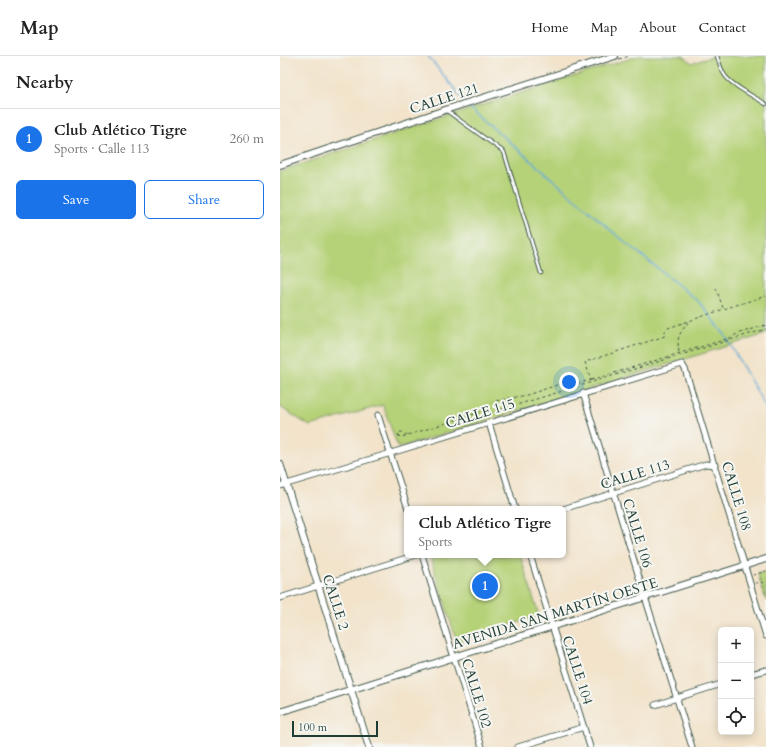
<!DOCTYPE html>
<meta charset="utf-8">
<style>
:root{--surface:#fff;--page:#f2f2f2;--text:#222;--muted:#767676;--line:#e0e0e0;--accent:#1a73e8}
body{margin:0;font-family:Cardo,serif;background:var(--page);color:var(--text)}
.controls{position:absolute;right:12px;bottom:12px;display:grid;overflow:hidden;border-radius:6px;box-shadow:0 2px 10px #0003}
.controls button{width:36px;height:36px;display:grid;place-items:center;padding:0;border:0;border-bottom:1px solid var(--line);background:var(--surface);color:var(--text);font:20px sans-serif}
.scale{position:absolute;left:12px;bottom:10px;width:86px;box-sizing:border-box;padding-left:4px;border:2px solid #1f3d34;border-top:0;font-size:11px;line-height:14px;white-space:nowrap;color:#1f3d34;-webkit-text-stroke:3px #f6f6f2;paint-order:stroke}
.you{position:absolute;left:289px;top:326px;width:14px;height:14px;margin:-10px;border:3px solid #fff;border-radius:50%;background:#1a73e8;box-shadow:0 0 0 6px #1a73e833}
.badge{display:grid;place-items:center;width:26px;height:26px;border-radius:50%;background:var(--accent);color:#fff;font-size:13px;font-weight:700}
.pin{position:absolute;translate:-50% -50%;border:2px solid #fff;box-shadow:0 1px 4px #0006}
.popup{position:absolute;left:124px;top:450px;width:162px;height:52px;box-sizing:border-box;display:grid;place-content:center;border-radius:6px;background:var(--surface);filter:drop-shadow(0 1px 3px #0005);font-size:13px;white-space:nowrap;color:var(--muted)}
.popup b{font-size:15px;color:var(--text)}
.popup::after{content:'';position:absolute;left:50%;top:100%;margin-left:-8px;border:8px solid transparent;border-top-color:var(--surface)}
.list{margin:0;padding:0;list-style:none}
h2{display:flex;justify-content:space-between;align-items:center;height:52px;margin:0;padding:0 16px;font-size:17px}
h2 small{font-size:13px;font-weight:400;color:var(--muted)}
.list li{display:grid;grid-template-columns:26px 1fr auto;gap:12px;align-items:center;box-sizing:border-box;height:60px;padding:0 16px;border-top:1px solid var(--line)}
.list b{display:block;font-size:15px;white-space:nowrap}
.list p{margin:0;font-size:13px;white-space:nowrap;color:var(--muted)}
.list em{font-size:13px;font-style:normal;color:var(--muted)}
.actions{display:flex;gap:8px;padding:12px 16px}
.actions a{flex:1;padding:9px 0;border:1px solid var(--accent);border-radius:6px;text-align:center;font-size:14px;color:var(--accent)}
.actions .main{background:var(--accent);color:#fff}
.icon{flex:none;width:22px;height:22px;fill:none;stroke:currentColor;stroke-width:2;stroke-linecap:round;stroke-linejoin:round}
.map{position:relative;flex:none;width:486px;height:691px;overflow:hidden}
header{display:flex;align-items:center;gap:24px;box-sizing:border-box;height:56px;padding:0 20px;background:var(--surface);border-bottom:1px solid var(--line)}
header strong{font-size:19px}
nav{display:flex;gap:22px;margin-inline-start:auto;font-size:14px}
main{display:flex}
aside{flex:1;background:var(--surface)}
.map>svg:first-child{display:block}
.green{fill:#b6d278;stroke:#6a8856}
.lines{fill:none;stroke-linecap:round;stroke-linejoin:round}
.stream{stroke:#5fa8d6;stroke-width:1.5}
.service-casing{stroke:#3f564a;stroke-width:4.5}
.minor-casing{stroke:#3f564a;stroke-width:7}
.tertiary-casing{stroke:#3f564a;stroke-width:8}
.path{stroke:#3f564a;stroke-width:1;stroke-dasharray:3 3;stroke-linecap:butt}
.service{stroke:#fff;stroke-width:2.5}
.minor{stroke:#fff;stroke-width:5}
.tertiary{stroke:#fff;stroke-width:6}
.labels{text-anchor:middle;stroke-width:4;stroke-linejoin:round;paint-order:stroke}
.street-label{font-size:14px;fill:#1f3d34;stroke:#f6f6f2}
</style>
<header>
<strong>Map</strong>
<nav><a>Home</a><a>Map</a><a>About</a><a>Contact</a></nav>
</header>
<main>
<aside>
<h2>Nearby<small></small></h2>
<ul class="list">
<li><span class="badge">1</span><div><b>Club Atlético Tigre</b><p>Sports · Calle 113</p></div><em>260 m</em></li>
</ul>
<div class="actions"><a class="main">Save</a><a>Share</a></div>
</aside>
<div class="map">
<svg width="486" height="691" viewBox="0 0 486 691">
<rect width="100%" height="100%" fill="#f6f6f2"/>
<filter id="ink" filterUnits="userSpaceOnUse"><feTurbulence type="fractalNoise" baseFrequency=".025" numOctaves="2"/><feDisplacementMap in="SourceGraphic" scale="8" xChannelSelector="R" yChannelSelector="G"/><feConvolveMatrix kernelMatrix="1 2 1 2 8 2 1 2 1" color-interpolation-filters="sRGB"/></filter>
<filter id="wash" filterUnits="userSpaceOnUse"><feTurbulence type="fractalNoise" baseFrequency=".012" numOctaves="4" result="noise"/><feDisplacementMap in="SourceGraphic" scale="16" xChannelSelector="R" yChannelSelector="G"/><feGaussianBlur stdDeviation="0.9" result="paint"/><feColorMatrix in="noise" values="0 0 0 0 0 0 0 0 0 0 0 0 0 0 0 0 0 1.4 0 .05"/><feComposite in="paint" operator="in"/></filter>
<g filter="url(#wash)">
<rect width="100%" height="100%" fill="#f2e3ca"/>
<path class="green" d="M358 0H403L412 7 434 0H486V278L118 392 103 349 30 370 0 351V115L162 62Z
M153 499H240L259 560 177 586 150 500Z
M486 515V545L478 518Z"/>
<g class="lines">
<path class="stream" d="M148 0 185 46
M187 49 333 176 419 246 445 279 486 352"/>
</g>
</g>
<g filter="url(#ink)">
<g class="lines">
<defs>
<path id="service" d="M437 0C439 6 441 13 444 18 450 29 475 41 486 48
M167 55 224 96 261 217"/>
<path id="minor" d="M303 337 365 541 412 691
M98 359 128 453
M209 367 235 453
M0 430 111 397 402 308 405 313 486 580
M283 453 426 408 435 409
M142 499 202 691
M250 499 310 691
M0 542 136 499
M471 618 486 614
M375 649 441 628
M238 691 304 671"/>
<path id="tertiary" d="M0 109 165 54 335 0
M0 408 89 691
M0 656 486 503"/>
</defs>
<use href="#service" class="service-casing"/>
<use href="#minor" class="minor-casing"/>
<use href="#tertiary" class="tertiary-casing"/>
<path class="path" d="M339 3 350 0
M436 232 443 252
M399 296C396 279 400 278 409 265
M311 324 450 282 457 278 486 269
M208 361 207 358 486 273
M128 379 122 376H120L118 379 120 381H122L128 379 201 356 205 350 210 346 247 339 283 327 292 329 311 324 305 306 385 280V275L388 272 453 250 486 240
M473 519 486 515
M475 527 486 526"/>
<use href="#service" class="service"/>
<use href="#minor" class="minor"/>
<use href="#tertiary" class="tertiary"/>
</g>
</g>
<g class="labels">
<g class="street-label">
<text transform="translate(164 42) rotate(-18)" y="5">CALLE 121</text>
<text transform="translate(200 357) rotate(-17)" y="5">CALLE 115</text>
<text transform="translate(355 418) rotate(-17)" y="5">CALLE 113</text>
<text transform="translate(457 440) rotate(73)" y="5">CALLE 108</text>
<text transform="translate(358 477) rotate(73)" y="5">CALLE 106</text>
<text transform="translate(56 546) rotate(72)" y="5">CALLE 2</text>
<text transform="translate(275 557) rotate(-17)" y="5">AVENIDA SAN MARTÍN OESTE</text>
<text transform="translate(298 614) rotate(72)" y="5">CALLE 104</text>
<text transform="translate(197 637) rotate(73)" y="5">CALLE 102</text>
</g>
</g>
</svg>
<div class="controls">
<button>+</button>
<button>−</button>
<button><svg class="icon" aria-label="locate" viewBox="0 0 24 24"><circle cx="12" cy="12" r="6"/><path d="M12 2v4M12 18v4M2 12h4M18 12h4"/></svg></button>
</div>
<div class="scale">100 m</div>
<div class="you"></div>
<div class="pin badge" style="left:205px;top:530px">1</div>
<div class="popup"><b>Club Atlético Tigre</b>Sports</div>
</div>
</main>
